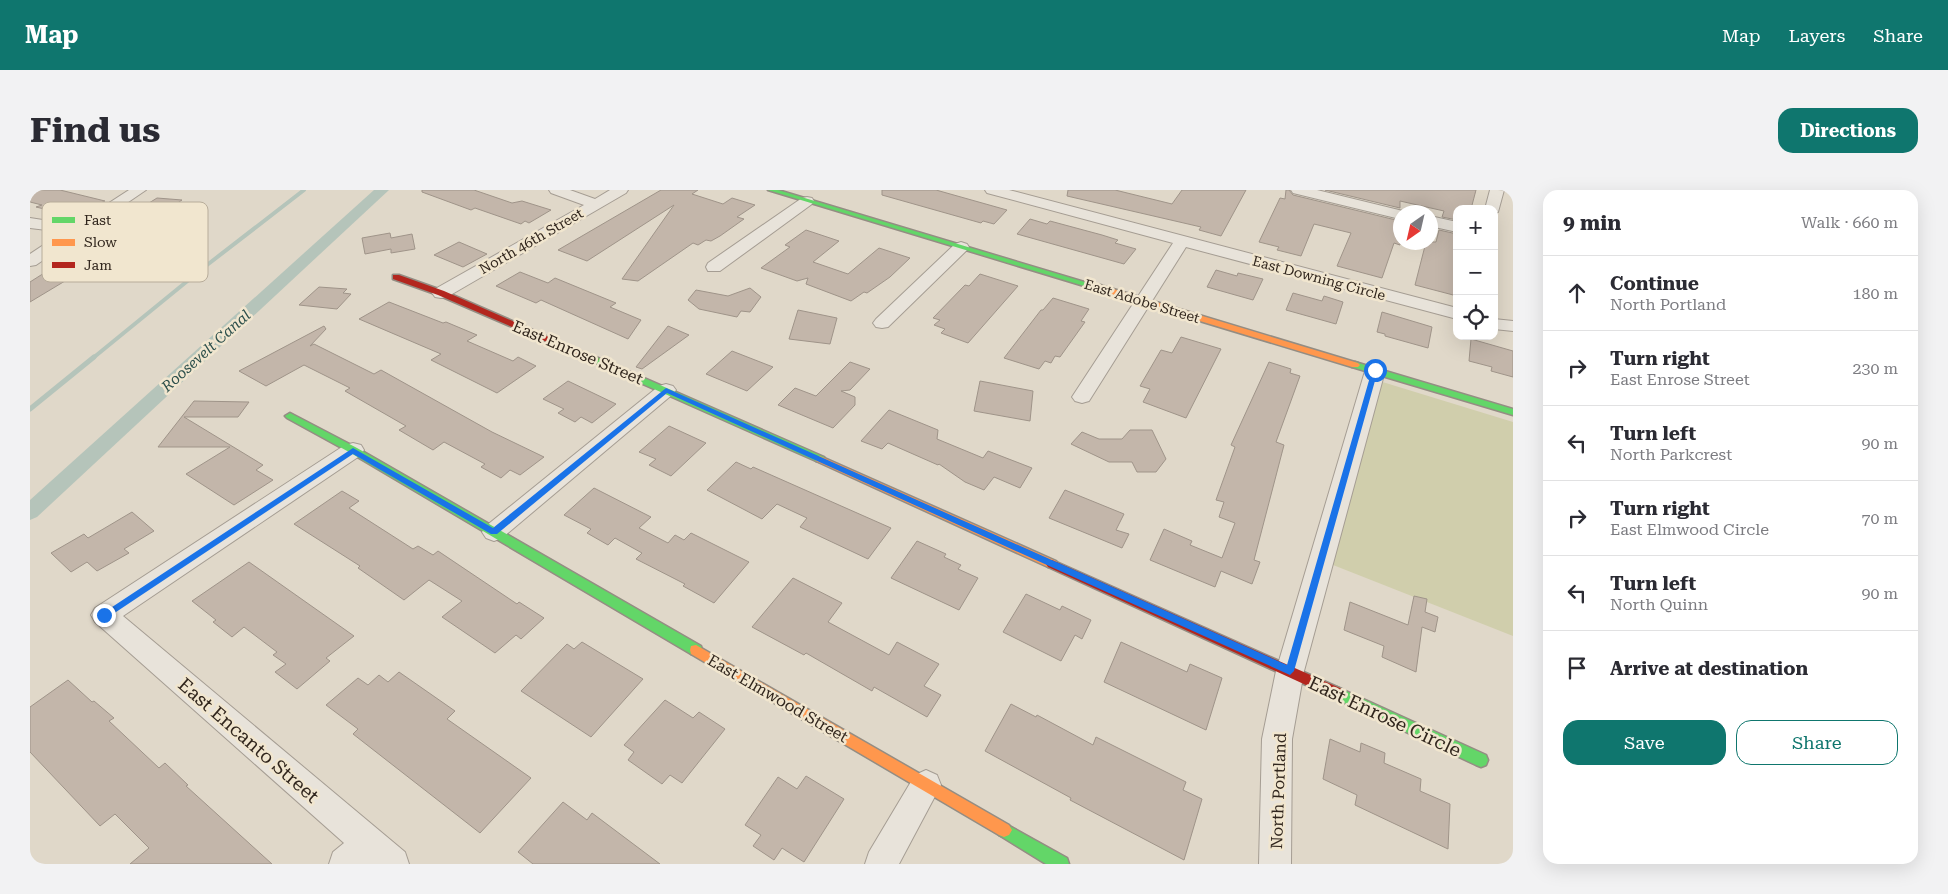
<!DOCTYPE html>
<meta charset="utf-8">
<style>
:root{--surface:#fff;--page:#f2f2f3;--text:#2b2b33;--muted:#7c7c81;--line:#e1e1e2;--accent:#0f766e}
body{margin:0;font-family:"Roboto Serif",serif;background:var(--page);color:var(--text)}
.controls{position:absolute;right:15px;top:15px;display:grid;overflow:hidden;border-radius:10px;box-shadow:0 5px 20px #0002}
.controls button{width:45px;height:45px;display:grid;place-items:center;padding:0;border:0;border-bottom:1px solid var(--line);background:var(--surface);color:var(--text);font:25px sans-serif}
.compass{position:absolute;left:1363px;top:15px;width:45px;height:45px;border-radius:50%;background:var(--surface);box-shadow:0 5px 20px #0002;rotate:214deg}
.stop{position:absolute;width:15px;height:15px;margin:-11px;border:4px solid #1a73e8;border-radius:50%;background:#fff}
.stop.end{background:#1a73e8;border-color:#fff;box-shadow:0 1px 5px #0008}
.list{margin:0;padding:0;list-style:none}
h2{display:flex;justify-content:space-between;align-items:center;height:65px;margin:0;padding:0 20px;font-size:21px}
h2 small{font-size:16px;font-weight:400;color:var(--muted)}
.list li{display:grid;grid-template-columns:32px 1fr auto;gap:15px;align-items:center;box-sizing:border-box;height:75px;padding:0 20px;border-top:1px solid var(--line)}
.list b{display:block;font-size:19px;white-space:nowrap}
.list p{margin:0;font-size:16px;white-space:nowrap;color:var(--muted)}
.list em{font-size:16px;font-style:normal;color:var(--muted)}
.actions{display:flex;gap:10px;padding:15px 20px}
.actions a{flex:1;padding:11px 0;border:1px solid var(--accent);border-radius:15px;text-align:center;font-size:18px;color:var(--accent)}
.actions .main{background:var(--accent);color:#fff}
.icon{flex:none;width:28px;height:28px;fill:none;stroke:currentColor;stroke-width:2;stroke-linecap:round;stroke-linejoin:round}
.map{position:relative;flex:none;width:1483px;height:674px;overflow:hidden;border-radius:15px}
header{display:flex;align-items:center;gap:30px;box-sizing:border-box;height:70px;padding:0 25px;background:var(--accent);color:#fff}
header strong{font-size:24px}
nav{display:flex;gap:28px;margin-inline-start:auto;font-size:18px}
.intro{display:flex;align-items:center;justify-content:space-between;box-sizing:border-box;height:120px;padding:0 30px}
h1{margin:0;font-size:35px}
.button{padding:12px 22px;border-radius:15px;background:var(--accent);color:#fff;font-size:18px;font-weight:700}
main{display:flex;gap:30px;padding:0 30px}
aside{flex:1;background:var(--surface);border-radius:15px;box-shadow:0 5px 20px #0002}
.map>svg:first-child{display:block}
.green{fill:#d0ceac}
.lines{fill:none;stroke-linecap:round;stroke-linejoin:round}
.stream-far1{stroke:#b5c4ba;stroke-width:4}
.stream{stroke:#b5c4ba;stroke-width:5}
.canal{fill:#b5c4ba;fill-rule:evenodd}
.building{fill:#c3b6aa;stroke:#9f9489}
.street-casing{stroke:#a59d93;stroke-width:2}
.fast-casing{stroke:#948d83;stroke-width:3}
.slow-casing{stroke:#948d83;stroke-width:3}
.jam-casing{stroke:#948d83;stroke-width:3}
.street{fill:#e8e3da;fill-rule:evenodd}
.fast{fill:#63d668;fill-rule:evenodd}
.slow{fill:#ff974d;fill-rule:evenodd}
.jam{fill:#b3261e;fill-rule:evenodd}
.route{fill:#1a73e8}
.labels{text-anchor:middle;stroke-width:5;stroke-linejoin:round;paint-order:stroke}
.far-street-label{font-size:14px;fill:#31261d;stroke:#f1e6cf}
.far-water-label{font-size:15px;font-style:italic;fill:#2d504c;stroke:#f1e6cf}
.street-label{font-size:16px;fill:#31261d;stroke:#f1e6cf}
.near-street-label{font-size:19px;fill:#31261d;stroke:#f1e6cf}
.key{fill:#f1e6cf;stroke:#b7ac9a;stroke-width:1}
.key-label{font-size:14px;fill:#31261d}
</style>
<header>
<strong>Map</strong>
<nav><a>Map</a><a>Layers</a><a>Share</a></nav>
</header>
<div class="intro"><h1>Find us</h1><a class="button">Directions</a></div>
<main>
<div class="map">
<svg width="1483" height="674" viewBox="0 0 1483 674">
<rect width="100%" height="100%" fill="#e0d8c9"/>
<path class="green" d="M1346 190 1483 232V446L1298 373Z"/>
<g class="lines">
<path class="stream-far1" d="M63 168 177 75 274 0"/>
<path class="stream" d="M0 219 64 167"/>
<path class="canal" d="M344 0H359L7 327 0 330V310Z"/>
</g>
<path class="building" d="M0 0H30L75 11 43 26 6 17 12 15 0 12Z
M392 0H444L482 13 492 11 521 20 499 33 495 31 491 34 445 18 441 20 392 2Z
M631 0H668L662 4 693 14 702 8 725 15 707 27 714 29 690 46 681 51 676 50 668 55 663 53 608 91 592 89 644 15 557 71 528 60Z
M852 0H906L977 20 964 34 953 31 951 33 852 5Z
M1038 0H1085L1142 14 1152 0H1216L1191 46 1169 40 1171 37 1037 6Z
M1256 0H1259L1263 5 1370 31V55L1364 53 1352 88 1307 76 1321 43 1284 34 1271 66 1247 60 1249 57 1229 52 1250 8 1255 9Z
M1295 0H1446L1441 19H1427V30L1412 27 1414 21 1370 11V18Z
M127 8 152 10 102 44H108L70 70 0 112V92L33 71H29L63 50H60Z
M1000 29 1017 34 1020 31 1072 45 1088 50 1085 53 1106 59 1094 74 987 44Z
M776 40 809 51 783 72 818 84 849 58 880 68 860 87 837 103 834 102 821 111 776 94 778 88 767 91 731 78 760 57 755 55Z
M1409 40 1427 44V106L1385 95 1396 52H1406Z
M360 43 361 48 382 44 385 59 361 63V59L335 64 332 48Z
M429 52 457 64 433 77 404 65Z
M1186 80 1207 86 1208 83 1233 89 1223 110 1177 97Z
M490 82 518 93 525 88 586 113 580 117 611 130 598 149 511 110 506 113 466 96Z
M950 84 988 96 938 153 911 143 915 139 904 135 910 130 903 128 935 95 939 96Z
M289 97 317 99 313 103 321 104 307 119 269 115Z
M720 98 731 107 720 122 711 121 707 127 669 119 658 110 666 100 698 106Z
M1263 103 1292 111 1294 106 1313 112 1306 134 1256 120Z
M1023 108 1059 119 1051 131 1055 132 1030 167 1025 166 1021 173 1015 171 1009 179 974 168 1011 120H1013Z
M359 112 413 133 416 132 447 145 437 151 483 171 488 167 506 176 467 203 401 170 411 164 329 129Z
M768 120 807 128 800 154 759 149Z
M1352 122 1402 137 1398 158 1355 146V144L1347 142Z
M294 136 296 139 280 156 284 154 344 184 351 180 462 242 514 267 490 285 480 280 471 288 451 277 455 274 414 252 403 260 369 240 376 236 315 201 320 198 274 175 236 196 209 181Z
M638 136 659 145 612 179 606 177Z
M1151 147 1191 159 1156 228 1113 212 1120 199 1110 196 1131 160 1142 163Z
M1441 149 1483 161V187L1461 181 1462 177 1439 171Z
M702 161 743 177 717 201 676 184Z
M820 172 840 179 820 200 811 201 825 207V215L803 238 748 215 765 198 786 206Z
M1239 172 1261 179 1260 183 1270 186 1246 252 1254 255 1224 370 1230 372 1222 394 1191 381 1185 397 1120 370 1134 339 1162 351 1160 355 1192 368 1205 333 1189 327 1194 312 1186 310 1205 257 1201 255Z
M538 191 586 214 562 233 551 227 545 232 528 223 534 219 513 209Z
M950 191 1003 201 1000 231 944 221Z
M164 211 219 212 208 227H154L233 275 226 280 243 290 204 315 156 284 200 257H128Z
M859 220 908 240 907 249 953 268 958 261 1002 278 990 298 964 287 954 300 935 292 909 274 908 275 858 253 852 259 831 251Z
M639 236 676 253 641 286 619 275 626 269 609 262Z
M1100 240H1122L1136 269 1126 282H1107L1102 272H1079L1041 254 1052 242 1069 249H1092Z
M706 272 721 279 723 277 861 338 838 369 770 337 777 328 747 314 732 329 677 300Z
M564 298 621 327 609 338 638 353 645 345 654 350 661 343 719 372 684 413 653 396 655 394 606 369 612 363 585 348 578 355 557 343 561 339 534 325Z
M1035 300 1094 324 1086 340 1099 344 1092 358 1019 328Z
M312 301 329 311 319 318 383 359 388 356 403 365 408 361 487 414 489 412 514 428 491 449 486 445 465 463 412 427 432 411 399 390 374 410 328 378 330 376 264 334Z
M102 322 124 341 94 359 99 363 67 381 57 372 41 382 21 363 54 344 58 348Z
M887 351 916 364 914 367 931 375 928 379 948 388 929 420 861 388Z
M219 372 324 446 296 468 300 471 267 499 245 482 256 474 243 465 247 462 214 437 202 447 183 432 186 430 162 411Z
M763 388 812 413 798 432 859 465 867 452 909 474 894 496 911 505 897 527 844 497 842 501 776 463 774 465 722 437Z
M996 404 1030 420 1032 416 1061 430 1052 449 1045 445 1031 471 973 442Z
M1384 406 1397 409 1395 422 1408 427 1405 442 1392 437 1386 482 1352 467 1354 456 1314 440 1320 412 1378 435Z
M552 452 613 489 561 547 491 501 537 454 544 459Z
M1091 452 1157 482 1160 474 1192 488 1176 540 1074 492Z
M369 482 425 521 417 529 501 588 450 643 323 544 328 539 296 515 328 488 338 495 349 485 358 492Z
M38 490 62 512 64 511 84 528 79 531 129 578 135 573 158 595 156 596 242 674H100L119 658 85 624 70 636 0 562V517Z
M635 510 663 528 669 522 695 539 652 593 640 585 632 594 598 570 604 562 594 555Z
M981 514 1006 527 1007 525 1063 555 1066 547 1156 592 1153 600 1172 609 1154 670 1040 610 1041 608 955 561Z
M1300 549 1330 562 1331 553 1355 563 1354 573 1391 589 1390 601 1420 614 1418 659 1325 615 1327 605 1293 589Z
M776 586 814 609 774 672 752 658 744 670 723 656 731 645 715 635 748 587 767 599Z
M533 612 557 630 562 623 630 674H503L488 662Z"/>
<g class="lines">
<defs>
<path id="street" d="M99 0H116L6 75 0 76V64L33 42 0 38V28L45 35Z
M519 0H540L565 9 580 0H598L596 3 417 107 411 108 405 107 402 103 405 99 554 15 521 3Z
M955 0H979L1427 118V129L1156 57 1059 211 1052 213 1045 211 1042 207 1143 53 957 3Z
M1261 0H1287L1377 22H1370V29L1263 3Z
M1460 0H1474L1468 22 1464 23V19H1455Z
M777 7 782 8 784 11 782 14 690 81H678L676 77 678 73 772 8Z
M1400 26 1427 32V42L1400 36Z
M931 52 937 54 939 57 937 60 858 137 852 138 846 137 843 133 846 129 925 54Z
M1464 129 1483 131V141L1464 139Z
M1345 175 1352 177 1355 181 1274 481 1262 549 1261 674H1229L1232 549 1246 481 1335 181 1338 177Z
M636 194 643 196 646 200 643 204 472 348 464 351 456 348 452 342 456 336 629 196Z
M323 253 331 255 334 260 331 265 93 426 375 662 379 674H299L303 662 314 653 65 432 61 425 65 418 315 255Z
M896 580 907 585 911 595 869 674H835L839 662 885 585Z"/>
<path id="fast" d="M738 0H748L1071 97 1064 99Z
M564 166 794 267 795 269 790 272 786 271 561 171V167Z
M1325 172 1483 219V225L1322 177V173Z
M260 223 327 258 671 456 672 460 671 464 666 465 661 464 319 262 257 228 255 226Z
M1307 497 1456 565 1458 570 1456 575 1451 577 1446 575 1302 507 1300 503 1302 499Z
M974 633 1037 668 1039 674H1016L969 645 966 640 969 635Z"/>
<path id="slow" d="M1064 95H1070L1328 173 1330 175 1328 177H1322L1064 99Z
M790 266 1026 371 1028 374 1026 377H1018L786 271 785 269 786 267Z
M666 455 979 635 982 640 979 645 974 647 969 645 661 464 660 460 661 456Z"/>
<path id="jam" d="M363 85H369L414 101 569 169 564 172 561 171 408 105 363 89Z
M1022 370 1312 499 1314 503 1312 507 1307 509 1302 507 1018 377 1016 374 1018 371Z"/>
</defs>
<use href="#street" class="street-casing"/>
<use href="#fast" class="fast-casing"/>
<use href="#slow" class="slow-casing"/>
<use href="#jam" class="jam-casing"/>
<use href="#street" class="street"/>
<use href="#fast" class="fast"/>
<use href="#slow" class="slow"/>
<use href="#jam" class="jam"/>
</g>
<path class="route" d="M1345 178 1348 180 1264 481 1260 485 637 203 467 344H461L323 264 77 428H71L70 425 323 258 463 338 636 198 1257 475 1342 180Z"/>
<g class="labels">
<g class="far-street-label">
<text transform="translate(501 51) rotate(-30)" y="5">North 46th Street</text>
<text transform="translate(1289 88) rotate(15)" y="5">East Downing Circle</text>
<text transform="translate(1112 111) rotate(17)" y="5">East Adobe Street</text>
</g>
<g class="far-water-label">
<text transform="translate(176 161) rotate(-42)" y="5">Roosevelt Canal</text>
</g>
<g class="street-label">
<text transform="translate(548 162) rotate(23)" y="6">East Enrose Street</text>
<text transform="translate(748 508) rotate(30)" y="6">East Elmwood Street</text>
<text transform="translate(1248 601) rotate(-88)" y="6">North Portland</text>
</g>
<g class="near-street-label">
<text transform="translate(1355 526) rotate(25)" y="7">East Enrose Circle</text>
<text transform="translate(219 550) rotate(41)" y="7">East Encanto Street</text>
</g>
</g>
<rect x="12" y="12" width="166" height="80" rx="8" class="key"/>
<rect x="22" y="27" width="23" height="6" fill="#63d668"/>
<rect x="22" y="49" width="23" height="7" fill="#ff974d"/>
<rect x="22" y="72" width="23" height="6" fill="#b3261e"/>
<g class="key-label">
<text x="54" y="35">Fast</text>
<text x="54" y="57">Slow</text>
<text x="54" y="80">Jam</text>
</g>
</svg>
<div class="controls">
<button>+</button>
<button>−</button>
<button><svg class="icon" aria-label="locate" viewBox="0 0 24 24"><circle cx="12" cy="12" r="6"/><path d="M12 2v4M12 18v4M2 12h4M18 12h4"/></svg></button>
</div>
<svg class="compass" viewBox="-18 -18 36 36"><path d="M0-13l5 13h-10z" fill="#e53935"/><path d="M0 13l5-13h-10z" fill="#7c7c81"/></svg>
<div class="stop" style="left:1345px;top:180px"></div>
<div class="stop end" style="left:74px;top:425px"></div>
</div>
<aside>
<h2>9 min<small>Walk · 660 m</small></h2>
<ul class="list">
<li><svg class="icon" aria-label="ahead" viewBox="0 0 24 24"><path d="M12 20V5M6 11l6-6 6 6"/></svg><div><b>Continue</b><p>North Portland</p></div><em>180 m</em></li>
<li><svg class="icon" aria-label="right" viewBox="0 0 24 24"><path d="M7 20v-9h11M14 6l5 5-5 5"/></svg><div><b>Turn right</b><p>East Enrose Street</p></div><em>230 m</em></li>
<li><svg class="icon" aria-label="left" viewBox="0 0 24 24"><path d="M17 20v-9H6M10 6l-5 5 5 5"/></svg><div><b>Turn left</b><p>North Parkcrest</p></div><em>90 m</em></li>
<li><svg class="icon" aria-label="right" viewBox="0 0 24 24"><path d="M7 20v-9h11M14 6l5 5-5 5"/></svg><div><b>Turn right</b><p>East Elmwood Circle</p></div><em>70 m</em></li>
<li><svg class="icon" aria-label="left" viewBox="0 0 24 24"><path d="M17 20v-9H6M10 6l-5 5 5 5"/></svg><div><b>Turn left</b><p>North Quinn</p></div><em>90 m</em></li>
<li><svg class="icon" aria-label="arrive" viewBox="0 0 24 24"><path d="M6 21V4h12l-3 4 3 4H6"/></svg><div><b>Arrive at destination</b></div></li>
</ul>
<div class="actions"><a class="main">Save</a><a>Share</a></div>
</aside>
</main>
